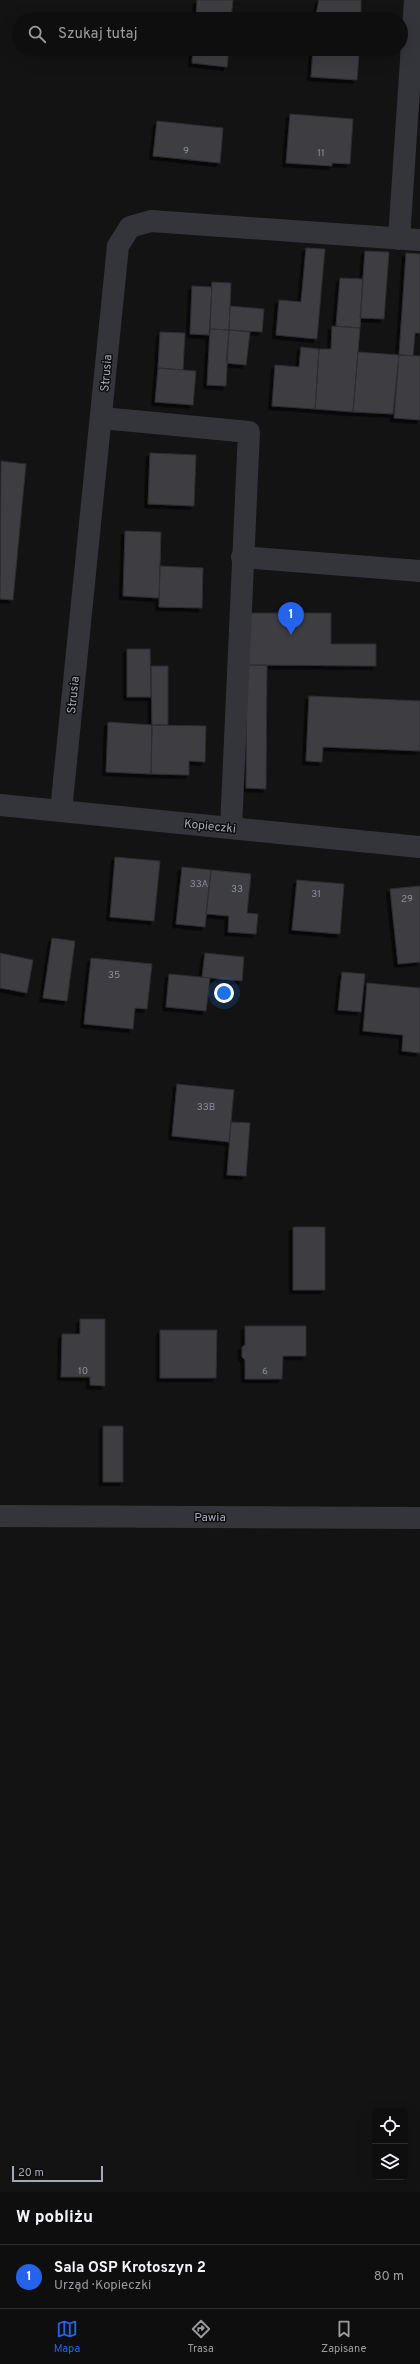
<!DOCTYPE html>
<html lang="pl">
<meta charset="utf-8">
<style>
:root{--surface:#0e0e0f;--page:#1c1c1d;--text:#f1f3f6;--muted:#9b9c9e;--line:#2e2e2f;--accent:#2563eb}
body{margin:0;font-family:Overpass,sans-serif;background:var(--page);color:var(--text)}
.controls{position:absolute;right:12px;bottom:12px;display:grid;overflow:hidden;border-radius:6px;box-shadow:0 4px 16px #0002}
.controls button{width:36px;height:36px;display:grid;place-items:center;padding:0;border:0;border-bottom:1px solid var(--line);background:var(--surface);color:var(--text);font:20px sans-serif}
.scale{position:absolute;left:12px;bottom:10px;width:91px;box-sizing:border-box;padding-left:4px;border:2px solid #a3aab6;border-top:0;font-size:11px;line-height:14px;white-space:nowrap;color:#a3aab6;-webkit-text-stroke:3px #0e0e0f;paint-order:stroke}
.you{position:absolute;left:224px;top:993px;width:14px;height:14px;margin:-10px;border:3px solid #fff;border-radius:50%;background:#1a73e8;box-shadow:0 0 0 6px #1a73e833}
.badge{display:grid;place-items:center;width:26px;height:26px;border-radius:50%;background:var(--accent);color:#fff;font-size:13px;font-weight:700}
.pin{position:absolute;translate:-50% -33px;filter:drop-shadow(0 1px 2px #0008)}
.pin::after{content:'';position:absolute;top:21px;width:14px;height:12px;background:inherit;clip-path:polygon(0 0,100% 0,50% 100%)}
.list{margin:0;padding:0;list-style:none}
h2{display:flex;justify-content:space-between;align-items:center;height:52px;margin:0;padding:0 16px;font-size:17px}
h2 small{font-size:13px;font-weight:400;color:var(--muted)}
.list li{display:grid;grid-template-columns:26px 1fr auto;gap:12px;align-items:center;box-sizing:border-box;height:64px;padding:0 16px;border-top:1px solid var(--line)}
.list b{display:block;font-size:15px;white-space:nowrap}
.list p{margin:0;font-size:13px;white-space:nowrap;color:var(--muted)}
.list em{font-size:13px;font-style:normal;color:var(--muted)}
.icon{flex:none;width:22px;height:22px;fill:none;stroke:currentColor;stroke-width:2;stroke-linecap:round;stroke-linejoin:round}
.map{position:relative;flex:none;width:420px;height:2192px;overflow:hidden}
.search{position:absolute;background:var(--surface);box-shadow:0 4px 16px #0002;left:12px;right:12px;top:12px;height:44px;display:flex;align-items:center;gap:10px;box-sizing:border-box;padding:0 14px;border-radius:22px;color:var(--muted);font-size:15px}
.sheet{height:116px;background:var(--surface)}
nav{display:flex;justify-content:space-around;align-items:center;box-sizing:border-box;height:56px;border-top:1px solid var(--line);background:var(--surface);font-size:11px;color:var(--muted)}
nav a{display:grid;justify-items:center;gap:2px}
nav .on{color:var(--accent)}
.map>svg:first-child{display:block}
.building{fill:#3c3e42;stroke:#2d2d31;filter:url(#shadow)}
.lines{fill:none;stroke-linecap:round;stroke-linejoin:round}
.minor{stroke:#33353a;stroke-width:22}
.labels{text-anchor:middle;stroke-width:3;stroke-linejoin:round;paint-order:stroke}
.number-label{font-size:10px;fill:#898f99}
.street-label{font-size:12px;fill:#a3aab6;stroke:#0e0e0f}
</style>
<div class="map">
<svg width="420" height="2192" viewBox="0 0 420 2192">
<defs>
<filter id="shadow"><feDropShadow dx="-3.5" dy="3.5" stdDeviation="0" flood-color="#0009"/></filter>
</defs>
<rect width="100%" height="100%" fill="#131314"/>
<path class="building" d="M197 0H233L231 19H196Z
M319 0H361V19H315Z
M193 49H229L227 67 192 63Z
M313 49H356V54H359L357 80 311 77Z
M290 114 353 119 350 164 332 163V166L286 163Z
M157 121 223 128 220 163 153 156Z
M306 248 325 249 317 339 276 335 279 300 301 302Z
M365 251 389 252 384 319 360 318Z
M406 253 420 254V333H415L413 356 399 355Z
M340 278 363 279 360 328 336 326Z
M212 282 231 283 229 330 210 329Z
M192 286 212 287 209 335 190 334Z
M230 306 264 309 262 332 229 330Z
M332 326 360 328 353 412 315 409 319 349H331Z
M210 329 229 330 226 386 207 385Z
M229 330 250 332 246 365 226 363Z
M160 332 185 333 183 370 158 368Z
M301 347 319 349 315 409 272 406 275 365 299 367Z
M358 352 399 355 393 414 353 412Z
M399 355 420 356V420L394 418Z
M158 368 196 371 193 405 155 402Z
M150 453 196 455 194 506 148 504Z
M1 461 26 464 13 600 0 599Z
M125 531 161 532 159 598 123 596Z
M160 566 203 568 202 608 159 607Z
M248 613H331V644H376V666L247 665Z
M127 649H150L151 697H127Z
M247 665H267L266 789 246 788Z
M151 666H168V725H152Z
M309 696 420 701V751L323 747 322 762 306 761Z
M108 722 152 725 151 774 106 772Z
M152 725 206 726 205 762 189 761V775L151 774Z
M115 857 160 861 154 921 110 917Z
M182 867 211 870 205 927 176 924Z
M211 870 251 874 247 913 258 914 256 934 228 932 229 916 206 914Z
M297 880 344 884 340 934 292 930Z
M420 886V962L398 964 390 889Z
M52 938 75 941 67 1001 43 998Z
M0 953 33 960 27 993 0 988Z
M205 953 244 957 242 981 202 977Z
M91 958 152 964 147 1009 135 1008 133 1029 84 1024Z
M342 972 365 974 361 1012 338 1010Z
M169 974 210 978 206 1011 166 1007Z
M367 983 420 988V1053L402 1051 403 1035 363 1031Z
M177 1084 234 1090 229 1142 172 1136Z
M231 1122 250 1123 246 1176 227 1175Z
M293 1227H325V1290H293Z
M80 1319H105V1386L90 1385V1377H61L62 1334H80Z
M245 1326H306V1356H283L282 1379H245V1360L242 1357V1347L245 1345Z
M160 1330H217L216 1378H160Z
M103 1426H123V1482H103Z"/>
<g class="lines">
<path class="minor" d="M399 239 415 0
M102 418 249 432 231 828
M242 557 420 571
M0 805 420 847
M61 811 118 246 130 227 151 221 420 240
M0 1516 420 1518"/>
</g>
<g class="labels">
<g class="number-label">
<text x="186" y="154">9</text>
<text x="321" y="156">11</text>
<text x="199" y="887">33A</text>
<text x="237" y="892">33</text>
<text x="316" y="897">31</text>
<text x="407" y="902">29</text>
<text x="114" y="978">35</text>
<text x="206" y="1110">33B</text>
<text x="83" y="1374">10</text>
<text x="265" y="1374">6</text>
</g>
<g class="street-label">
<text transform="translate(106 373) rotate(-85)" y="4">Strusia</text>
<text transform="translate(73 695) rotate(-84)" y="4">Strusia</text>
<text transform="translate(210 826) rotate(6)" y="4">Kopieczki</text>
<text x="210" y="1521">Pawia</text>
</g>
</g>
</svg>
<div class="controls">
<button><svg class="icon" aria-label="locate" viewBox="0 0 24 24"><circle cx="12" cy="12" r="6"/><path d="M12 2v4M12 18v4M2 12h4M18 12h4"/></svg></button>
<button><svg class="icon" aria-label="layers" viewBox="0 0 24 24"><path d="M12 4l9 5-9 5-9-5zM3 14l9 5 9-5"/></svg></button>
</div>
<div class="scale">20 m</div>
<div class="you"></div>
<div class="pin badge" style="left:291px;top:635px">1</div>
<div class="search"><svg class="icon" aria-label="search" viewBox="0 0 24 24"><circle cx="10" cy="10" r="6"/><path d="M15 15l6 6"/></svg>Szukaj tutaj</div>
</div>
<section class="sheet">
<h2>W pobliżu<small></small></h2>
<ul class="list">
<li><span class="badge">1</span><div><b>Sala OSP Krotoszyn 2</b><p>Urząd · Kopieczki</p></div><em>80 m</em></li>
</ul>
</section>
<nav>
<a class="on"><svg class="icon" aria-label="map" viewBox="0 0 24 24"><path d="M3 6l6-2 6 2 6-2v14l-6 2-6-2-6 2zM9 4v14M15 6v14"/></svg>Mapa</a>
<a><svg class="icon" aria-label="directions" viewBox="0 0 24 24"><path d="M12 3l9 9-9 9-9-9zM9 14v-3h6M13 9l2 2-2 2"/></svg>Trasa</a>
<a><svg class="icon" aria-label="saved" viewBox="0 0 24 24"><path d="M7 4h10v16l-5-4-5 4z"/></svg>Zapisane</a>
</nav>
